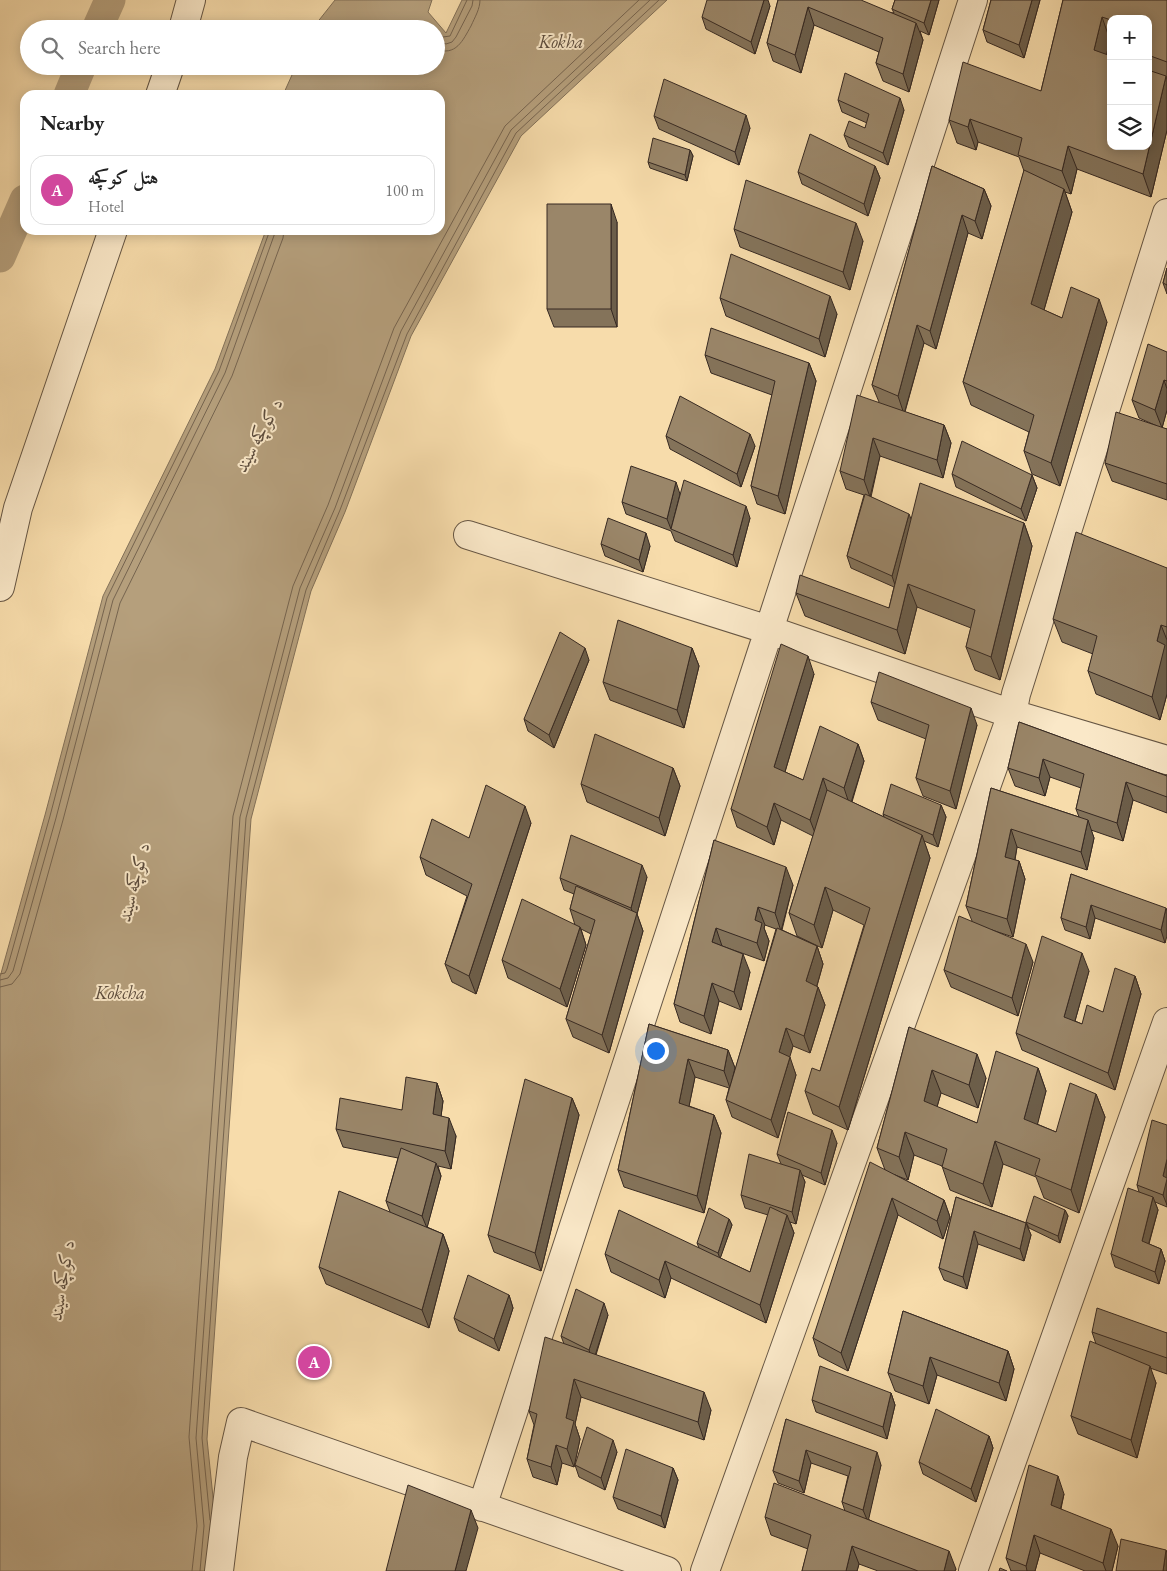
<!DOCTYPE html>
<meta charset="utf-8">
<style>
:root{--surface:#fff;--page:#f2f2f2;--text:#222;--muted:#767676;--line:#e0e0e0;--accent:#8f2418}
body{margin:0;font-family:"EB Garamond",Amiri,serif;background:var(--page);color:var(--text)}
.controls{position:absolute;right:15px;top:15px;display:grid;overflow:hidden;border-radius:10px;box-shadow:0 2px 12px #0003}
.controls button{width:45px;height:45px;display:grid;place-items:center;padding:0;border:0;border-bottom:1px solid var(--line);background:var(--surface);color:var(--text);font:25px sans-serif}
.you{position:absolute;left:655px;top:1050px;width:18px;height:18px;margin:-12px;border:4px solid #fff;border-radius:50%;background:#1a73e8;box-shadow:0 0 0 8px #1a73e833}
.badge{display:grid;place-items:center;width:32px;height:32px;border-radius:50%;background:var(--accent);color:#fff;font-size:16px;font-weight:700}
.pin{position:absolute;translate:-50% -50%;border:2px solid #fff;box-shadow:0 1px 5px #0006}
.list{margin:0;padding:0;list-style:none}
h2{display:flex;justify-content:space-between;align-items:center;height:65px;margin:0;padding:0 20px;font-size:21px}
h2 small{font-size:16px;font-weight:400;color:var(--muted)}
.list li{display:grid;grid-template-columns:32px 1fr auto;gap:15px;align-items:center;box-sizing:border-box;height:70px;margin:0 10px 10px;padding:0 10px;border:1px solid var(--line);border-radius:15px}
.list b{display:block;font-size:19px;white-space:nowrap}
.list p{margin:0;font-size:16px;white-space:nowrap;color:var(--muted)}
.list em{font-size:16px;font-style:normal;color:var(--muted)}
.icon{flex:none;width:28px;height:28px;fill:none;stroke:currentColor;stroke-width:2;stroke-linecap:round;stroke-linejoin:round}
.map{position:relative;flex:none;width:1167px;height:1571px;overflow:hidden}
.search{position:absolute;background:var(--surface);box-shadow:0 2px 12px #0003;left:20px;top:20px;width:425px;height:55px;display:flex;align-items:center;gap:12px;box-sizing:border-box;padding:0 18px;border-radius:28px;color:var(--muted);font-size:19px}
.panel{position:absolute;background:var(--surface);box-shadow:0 2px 12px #0003;left:20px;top:90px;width:425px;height:145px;border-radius:15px}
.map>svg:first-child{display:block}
.water{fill:#b59f7c;stroke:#827058}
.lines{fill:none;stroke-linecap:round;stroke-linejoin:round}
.shore{stroke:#76644f;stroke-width:1}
.canal{stroke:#b59f7c;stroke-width:31}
.minor-casing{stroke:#665644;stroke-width:30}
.minor{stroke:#fae8c8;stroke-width:28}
.wall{fill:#84735a;stroke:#362922;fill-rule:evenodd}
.shaded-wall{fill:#6c5e4a;stroke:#362922}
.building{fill:#9a8669;stroke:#362922}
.labels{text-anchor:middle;stroke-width:4;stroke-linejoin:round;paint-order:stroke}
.water-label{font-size:18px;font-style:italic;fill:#5c4c3d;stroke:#fae8c8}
</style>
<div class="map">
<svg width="1167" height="1571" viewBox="0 0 1167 1571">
<rect width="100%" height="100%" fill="#f7dcab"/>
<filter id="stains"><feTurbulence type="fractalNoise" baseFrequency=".004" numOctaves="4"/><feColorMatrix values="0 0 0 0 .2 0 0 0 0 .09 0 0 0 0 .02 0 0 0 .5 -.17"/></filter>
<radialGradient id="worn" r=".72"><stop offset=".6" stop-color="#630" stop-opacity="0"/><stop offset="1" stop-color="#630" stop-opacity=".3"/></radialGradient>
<path class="water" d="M335 0H432L428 12 446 33 462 0H667L521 136 411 336 345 512 311 591 251 819 207 1439 216 1526 211 1571H0V977L45 815 103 596 215 369 266 230H440V95H283L296 66H436V29H312Z"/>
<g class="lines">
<path class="shore" d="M436 30 443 37 450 36 467 0
M436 40 446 44 452 42 456 37 472 6 473 0
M436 49C456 57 463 40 471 26 475 17 480 9 480 0
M0 974 5 973 7 969 50 816 107 598 219 371 270 230
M0 980 8 978 13 971 56 818 113 600 225 373 276 230
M0 987 12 984 20 974 63 820 120 603 232 376 283 238 284 230
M210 1520 202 1438 246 818 306 590 340 510 407 334 516 133 659 0
M192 1571 197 1526 189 1437 233 816 293 586 328 505 394 328 505 126 639 0
M200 1571 204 1526 196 1438 240 817 300 588 335 508 401 331 511 130 650 0"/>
<path class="canal" d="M97 29 110 0
M69 95 81 66
M0 257 25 200"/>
<defs>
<path id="minor" d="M183 29 191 0
M160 95 170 66
M468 535 769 630 1012 714 1167 760
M0 587 18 508 113 230
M482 1507 769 630 973 0
M219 1571 233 1457 241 1422 667 1571
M705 1571 1012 714 1016 694 1167 213
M973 1571 1167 1022"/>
</defs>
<use href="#minor" class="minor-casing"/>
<use href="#minor" class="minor"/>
</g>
<path class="wall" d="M778 0 894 13 892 9 895 0H939L929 35 920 31 923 40 909 92 883 81 876 63 879 52 814 25 801 73 773 61 767 43Z
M991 0H1040L1024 58 987 42 983 30Z
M1063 0H1167V130L1151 197 1077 169 1071 194 1065 192 1072 212 1044 310 1062 318 1107 322 1060 486 1032 474 1024 451 1029 432 971 405 963 382 1024 171 1019 157 978 142 976 150 957 143 949 120 1041 91ZM1111 19H1148V146L1107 55 1111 40Z
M770 6 755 54 706 29 702 17Z
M838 100 904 110 888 165 849 147 844 135 865 128 867 123 842 112Z
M654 116 750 128 739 165 659 129Z
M690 150 693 156 687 181 650 168 648 162Z
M875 166 880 178 868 216 802 184 798 172Z
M932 166 984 189 991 206 982 239 968 233 936 349 924 343 905 412 944 425 951 443 943 478 880 456 871 497 911 519 1024 523 1032 546 1000 680 975 670 966 647 971 628 917 607 905 654 805 616 796 593 889 608 894 587 851 568 847 556 864 495 846 489 840 471 879 402 872 385Z
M617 222V327H554L547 309Z
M734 229 863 241 850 290 740 247Z
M1167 268V294L1163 283Z
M720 298 837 314 825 357 726 316Z
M1167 352V410L1162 428 1167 429V500L1112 481 1105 463 1157 426 1139 418 1132 400Z
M705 355 809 363 816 381 785 514 757 504 751 486 772 395 711 373Z
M666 436 755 446 741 487 670 449Z
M952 474 1032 475 1037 488 1026 521 956 487Z
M680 494 750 518 737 567 675 541 671 531 626 514 622 502Z
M601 544 650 546 643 572 605 556Z
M1167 568V694L1160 720 1096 694 1088 671 1093 654 1062 642 1053 619Z
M692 648 699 666 684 728 610 700 603 682Z
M589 660 554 748 528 731 524 719Z
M814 674 785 772 803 780 858 744 864 761 852 802 884 817 883 814 941 805 946 817 938 847 924 841 930 858 848 1130 813 1114 805 1091 820 1071 864 925 833 910 822 948 797 936 789 913 813 836 781 820 774 845 737 827 731 809Z
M871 702 977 725 956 809 923 796 916 778 926 739 878 720Z
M1019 722 1167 776V813L1133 800 1123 841 1091 830 1094 838 1087 870 1017 847 1015 860 1019 861 1025 879 1013 937 992 930 1033 962 1018 1016 951 987 944 970 972 921 966 906 991 788 1079 817 1076 809 1081 788 1050 777 1045 796 1015 786 1008 768Z
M673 768 680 786 665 836 587 802 581 784Z
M531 823 476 994 452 982 445 964 467 896 426 875 420 857 469 838Z
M714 840 793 885 782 930 817 946 823 964 817 986 818 987 825 1005 810 1053 793 1046 789 1057 796 1075 778 1138 732 1117 726 1100 729 1088 695 1077 689 1106 714 1115 721 1133 704 1213 624 1187 618 1170 649 1024 728 1050 735 1068 734 1074 776 929 765 925 764 928 769 941 764 961 722 946 750 972 741 1010 719 1001 711 1034 680 1022 674 1004Z
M1071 874 1167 911 1165 943 1095 918 1090 939 1065 930 1061 918Z
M647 877 637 914 643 931 609 1053 573 1037 566 1019 591 934 581 929 586 945 567 1007 508 978 502 960 575 925 570 909 574 894 564 890 560 878Z
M1089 971 1075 1021 1082 1024 1103 1012 1135 976 1141 994 1115 1090 1022 1050 1016 1033Z
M909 1027 986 1078 978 1108 941 1093 937 1107 977 1123 1038 1068 1046 1091 1037 1124 1056 1132 1096 1094 1105 1117 1079 1213 1044 1198 1036 1177 1003 1164 992 1207 950 1190 942 1166 914 1155 908 1180 895 1175 944 1200 950 1217 943 1239 898 1215 848 1371 819 1356 813 1338 885 1170 877 1148Z
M437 1083 443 1101 441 1116 456 1136 451 1169 438 1166 441 1176 427 1227 443 1234 449 1251 429 1328 326 1284 319 1267 390 1212 386 1201 398 1158 343 1147 336 1129 402 1110Z
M572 1098 579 1115 541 1271 494 1252 488 1235Z
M1167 1125V1207L1155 1202 1158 1210 1149 1244 1161 1249 1165 1261 1159 1284 1115 1267 1111 1254 1139 1192 1137 1185Z
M837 1143 825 1185 802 1175 805 1182 796 1224 790 1222 794 1233 766 1323 671 1278 665 1298 611 1272 605 1254 699 1248 697 1243 729 1219 732 1225 720 1258 750 1272 768 1215 745 1208 741 1195 781 1164 777 1154Z
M956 1197 1026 1223 1031 1235 1024 1261 978 1244 967 1289 944 1280 939 1268Z
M1065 1210 1068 1216 1060 1243 1029 1228 1026 1222Z
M509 1295 513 1308 499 1351 459 1331 454 1318Z
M903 1311 1008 1351 1014 1369 1006 1401 937 1375 929 1404 895 1391 888 1373Z
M608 1315 596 1355 711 1410 704 1440 581 1397 575 1424 580 1439 574 1467 562 1463 557 1485 533 1477 527 1459 534 1425 529 1411 564 1344 561 1336Z
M1092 1332 1167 1333V1374L1150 1368 1156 1383 1137 1458 1078 1434 1071 1416 1096 1344Z
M891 1393 895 1405 887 1439 816 1412 812 1400Z
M786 1419 881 1465 868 1519 956 1569 955 1571H878L859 1564 857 1571H802L808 1549 771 1535 765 1517 845 1511 842 1502 848 1476 811 1463 804 1493 778 1483 773 1471Z
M989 1436 993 1448 976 1502 923 1474 919 1462Z
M617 1452 605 1490 579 1477 575 1465Z
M673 1468 678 1480 665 1528 618 1509 613 1497Z
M1064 1494 1061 1509 1118 1546 1112 1571H1085L1040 1553 1035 1571H1011L1006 1558Z"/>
<path class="shaded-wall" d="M764 0H768L770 6 755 54 751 42Z
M931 0H939L929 35 924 23Z
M1032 0H1040L1024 58 1019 45Z
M808 7 814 25 801 73 795 55Z
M1102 17 1110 40 1102 73 1094 50Z
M916 23 923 40 909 92 903 74Z
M1166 76 1167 80V130L1151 197 1143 174Z
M900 98 904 110 888 165 883 153Z
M746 115 750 128 739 165 735 152Z
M970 119 978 142 976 150 968 127Z
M1068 146 1077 169 1071 194 1062 171Z
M690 150 693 156 687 181 685 175Z
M875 166 880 178 868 216 864 204Z
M984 189 991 206 982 239 975 221Z
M1064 189 1072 212 1039 327 1031 304Z
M611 204 617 222V327L611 309Z
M962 215 968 233 936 349 930 331Z
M856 223 863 241 850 290 843 272Z
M830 296 837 314 825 357 819 339Z
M1099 299 1107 322 1060 486 1051 463Z
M917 325 924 343 904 414 898 396Z
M809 363 816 381 785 514 778 496Z
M1164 380 1167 389V410L1162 428 1155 410Z
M944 425 951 443 943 478 937 460Z
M750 434 755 446 741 487 737 474Z
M873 438 880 456 870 497 864 480Z
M1032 475 1037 488 1026 521 1021 509Z
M676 482 680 494 671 529 667 519Z
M746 506 750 518 737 567 733 555Z
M909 514 914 526 896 588 892 576Z
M1024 523 1032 546 1000 680 991 657Z
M646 533 650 546 643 572 639 560Z
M908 584 917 607 905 654 897 630Z
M1161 625 1167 640V694L1160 720 1152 697 1157 641Z
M585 648 589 660 554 748 549 735Z
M692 648 699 666 684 728 677 710Z
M808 656 814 674 781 785 774 767Z
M971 708 977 725 956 809 950 791Z
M858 744 864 761 850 806 844 788Z
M1043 759 1050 777 1045 796 1039 778Z
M673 768 680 786 665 836 659 818Z
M823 778 829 796 817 838 810 820Z
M1126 782 1133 800 1123 841 1117 823Z
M774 803 781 820 774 845 767 827Z
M941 805 946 817 938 847 933 835Z
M525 806 531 823 476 994 469 976Z
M1088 820 1094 838 1087 870 1081 852Z
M1011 829 1017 847 1012 875 1005 857Z
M922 835 930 858 848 1130 839 1107Z
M1019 861 1025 879 1013 937 1007 919Z
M642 865 647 877 637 914 643 931 609 1053 602 1035 635 919 631 908Z
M786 867 793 885 781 931 775 913Z
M825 887 833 910 822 948 814 925Z
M1091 905 1095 918 1090 939 1086 927Z
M758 907 765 925 764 928 769 941 764 961 757 943 755 920Z
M1166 908 1167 911V936L1165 943 1161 930Z
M580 927 586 945 567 1007 560 989Z
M716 928 722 946 712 942Z
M1026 944 1033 962 1018 1016 1012 998Z
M817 946 823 964 813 999 806 981Z
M1082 953 1089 971 1071 1035 1064 1017Z
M743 954 750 972 741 1010 734 992Z
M1135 976 1141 994 1115 1090 1108 1073Z
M712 983 719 1001 711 1034 704 1016Z
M818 987 825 1005 810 1053 804 1036Z
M786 1028 793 1046 786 1070 779 1052Z
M728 1050 735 1068 730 1088 724 1071Z
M977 1054 986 1078 978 1108 969 1085Z
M790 1057 796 1075 778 1138 771 1120Z
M688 1059 695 1077 686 1121 679 1103Z
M1038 1068 1046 1091 1033 1142 1024 1119Z
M932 1070 941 1093 932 1124 924 1101Z
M437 1083 443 1101 439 1132 433 1114Z
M1096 1094 1105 1117 1079 1213 1071 1190Z
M572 1098 579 1115 541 1271 535 1253Z
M714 1115 721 1133 704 1213 697 1196Z
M449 1118 456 1136 451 1169 445 1151Z
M832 1130 837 1143 825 1185 821 1173Z
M905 1132 914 1155 908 1180 899 1157Z
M995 1141 1003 1164 992 1207 983 1184Z
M1167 1159V1205L1163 1195V1176Z
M436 1163 441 1176 427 1228 422 1216Z
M800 1170 805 1182 796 1224 792 1212Z
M1153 1197 1158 1210 1146 1253 1142 1241Z
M892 1198 898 1215 848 1371 841 1353Z
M944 1200 950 1217 943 1239 937 1221Z
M1065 1210 1068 1216 1060 1243 1058 1236Z
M787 1215 794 1233 766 1323 760 1305Z
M729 1219 732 1225 720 1259 718 1253Z
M1026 1223 1031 1235 1024 1261 1020 1249Z
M974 1231 978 1244 967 1289 963 1277Z
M443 1234 449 1251 429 1328 422 1310Z
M1161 1249 1165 1261 1159 1284 1155 1272Z
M665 1261 671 1278 665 1298 659 1280Z
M509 1295 513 1308 499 1351 494 1339Z
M604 1303 608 1315 593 1362 589 1350Z
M1008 1351 1014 1369 1006 1401 999 1383Z
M930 1357 937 1375 929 1404 923 1386Z
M1150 1366 1156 1383 1137 1458 1131 1440Z
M574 1379 581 1397 575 1424 580 1439 574 1467 567 1449 566 1418Z
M704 1392 711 1410 704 1440 698 1422Z
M891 1393 895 1405 887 1439 883 1427Z
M989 1436 993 1448 976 1502 971 1489Z
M613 1440 617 1452 605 1490 601 1478Z
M556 1445 562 1463 557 1485 551 1467Z
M806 1450 811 1463 804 1493 799 1481Z
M877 1452 881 1465 868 1522 863 1510Z
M673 1468 678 1480 665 1528 661 1516Z
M1058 1476 1064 1494 1057 1523 1051 1505Z
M471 1510 478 1528 466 1571H455Z
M1111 1529 1118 1546 1112 1571H1106L1103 1563Z
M1034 1535 1040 1553 1035 1571H1027L1026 1566Z
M852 1546 859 1564 857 1571H846Z
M1166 1550 1167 1553V1571H1163Z
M949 1551 956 1569 955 1571H944Z"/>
<path class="building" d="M707 0H764L751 42 702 17Z
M778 0H861L916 23 903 74 876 63 883 38 808 7 795 55 767 43Z
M895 0H931L924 23 892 9Z
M991 0H1032L1019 45 983 30Z
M1063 0H1167V62L1148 55V19H1111V20L1102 17 1094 50 1111 56V146H1148V70L1166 76 1143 174 1068 146 1062 171 1018 155 1022 138 970 119 968 127 949 120 963 62 1041 91Z
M845 73 900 98 883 153 844 135 849 121 865 128 869 114 838 100Z
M664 79 746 115 735 152 654 116Z
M810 134 875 166 864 204 798 172Z
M653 138 690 150 685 175 648 162Z
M932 166 984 189 975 221 962 215 930 331 917 325 898 396 872 385Z
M1024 170 1064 189 1031 304 1062 318 1071 287 1099 299 1051 463 1024 451 1034 415 963 382Z
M746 180 856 223 843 272 734 229Z
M547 204H611V309H547Z
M731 254 830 296 819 339 720 298Z
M1167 268V285L1163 283Z
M711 328 809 363 778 496 751 486 775 381 705 355Z
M1148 344 1167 352V381L1164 380 1155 410 1132 400Z
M857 395 944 425 937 460 873 438 864 480 840 471Z
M680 396 750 434 737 474 666 436Z
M1116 412 1167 429V484L1105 463Z
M962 441 1032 475 1021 509 952 474Z
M631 466 676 482 667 519 622 502Z
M684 480 746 506 733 555 671 529Z
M920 483 1024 523 991 657 966 647 975 610 908 584 897 630 796 593 800 575 889 608Z
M865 494 909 514 892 576 847 556Z
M608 518 646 533 639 560 601 544Z
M1076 532 1167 568V627L1161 625 1157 641 1165 645 1152 697 1088 671 1097 636 1053 619Z
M618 620 692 648 677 710 603 682Z
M560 632 585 648 549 735 524 719Z
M781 644 808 656 774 767 803 780 820 726 858 744 844 788 823 778 810 820 774 803 767 827 731 809Z
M879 672 971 708 950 791 916 778 929 725 871 702Z
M1019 722 1167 776V797L1126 782 1117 823 1076 809 1084 774 1043 759 1039 778 1008 768Z
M595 734 673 768 659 818 581 784Z
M891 784 941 805 933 835 883 814Z
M486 785 525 806 469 976 445 964 472 884 420 857 432 819 469 838Z
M991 788 1088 820 1081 852 1011 829 1005 857 1019 861 1007 919 966 906Z
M827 790 922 835 839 1107 805 1091 812 1068 820 1071 870 908 825 887 814 925 789 913Z
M571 835 642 865 631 908 560 878Z
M714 840 786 867 775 913 758 907 755 920 762 923 757 943 716 928 712 942 743 954 734 992 712 983 704 1016 674 1004Z
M1071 874 1166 908 1161 930 1091 905 1086 927 1061 918Z
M576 886 637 913 602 1035 566 1019 595 920 570 909Z
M522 899 580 927 560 989 502 960Z
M959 916 1026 944 1012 998 944 970Z
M777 928 817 946 806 981 818 987 804 1036 786 1028 779 1052 790 1057 771 1120 726 1100Z
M1042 936 1082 953 1064 1017 1082 1024 1087 1005 1103 1012 1115 968 1135 976 1108 1073 1016 1033Z
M649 1024 728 1050 724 1071 688 1059 679 1103 714 1115 697 1196 618 1170Z
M909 1027 977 1054 969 1085 932 1070 924 1101 977 1123 996 1051 1038 1068 1024 1119 1056 1132 1070 1083 1096 1094 1071 1190 1035 1175 1040 1159 995 1141 983 1184 942 1167 947 1149 905 1132 899 1157 877 1148Z
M406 1077 437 1083 433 1114 449 1118 445 1151 336 1129 340 1098 402 1110Z
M525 1079 572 1098 535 1253 488 1235Z
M788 1112 832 1130 821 1173 777 1154Z
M1152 1120 1167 1125V1159L1163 1176 1167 1178V1179L1163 1195 1137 1185Z
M401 1148 436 1163 422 1216 386 1201Z
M749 1154 800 1170 792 1212 741 1195Z
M870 1162 944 1200 937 1221 892 1198 841 1353 813 1338Z
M1128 1188 1153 1197 1142 1241 1161 1249 1155 1272 1111 1254Z
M339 1191 443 1234 422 1310 319 1267Z
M1034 1196 1065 1210 1058 1236 1026 1222Z
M956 1197 1026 1223 1020 1249 974 1231 963 1277 939 1268Z
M770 1207 787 1215 760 1305 665 1261 659 1280 605 1254 619 1210 750 1272Z
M709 1208 729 1219 718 1253 697 1243Z
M468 1275 509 1295 494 1339 454 1318Z
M576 1289 604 1303 589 1350 561 1336Z
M1097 1308 1167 1333V1358L1092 1332Z
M903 1311 1008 1351 999 1383 930 1357 923 1386 888 1373Z
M545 1337 704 1392 698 1422 574 1379 566 1418 574 1421 567 1449 556 1445 551 1467 527 1459 537 1414 529 1411Z
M1090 1341 1150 1366 1131 1440 1071 1416Z
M820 1366 891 1393 883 1427 812 1400Z
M936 1409 989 1436 971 1489 919 1462Z
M786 1419 877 1452 863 1510 842 1502 851 1467 806 1450 799 1481 773 1471Z
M587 1427 613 1440 601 1478 575 1465Z
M626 1449 673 1468 661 1516 613 1497Z
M1029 1465 1058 1476 1051 1505 1111 1529 1103 1563 1034 1535 1026 1566 1006 1558Z
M774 1483 949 1551 944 1571H918L852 1546 846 1571H802L811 1535 765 1517Z
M408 1485 471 1510 455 1571H386Z
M1121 1539 1166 1550 1163 1571H1116Z
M1000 1568 1007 1571H999Z"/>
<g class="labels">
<g class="water-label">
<text x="561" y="48">Kokha</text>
<text transform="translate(259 435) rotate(-62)" y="6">د کوکچه سیند</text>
<text transform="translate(134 882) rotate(-76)" y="6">د کوکچه سیند</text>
<text x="120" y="999">Kokcha</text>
<text transform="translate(62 1280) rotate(-81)" y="6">د کوکچه سیند</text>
</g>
</g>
<rect width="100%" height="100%" filter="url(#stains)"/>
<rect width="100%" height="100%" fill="url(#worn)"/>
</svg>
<div class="controls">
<button>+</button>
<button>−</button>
<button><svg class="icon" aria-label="layers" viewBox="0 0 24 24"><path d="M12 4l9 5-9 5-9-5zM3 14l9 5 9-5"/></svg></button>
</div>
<div class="you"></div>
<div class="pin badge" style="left:314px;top:1362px;background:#d1479c">A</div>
<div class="search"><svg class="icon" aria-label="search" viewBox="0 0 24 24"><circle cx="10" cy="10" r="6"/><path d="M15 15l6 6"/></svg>Search here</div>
<section class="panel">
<h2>Nearby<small></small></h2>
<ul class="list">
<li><span class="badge" style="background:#d1479c">A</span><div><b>هتل کوکچه</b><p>Hotel</p></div><em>100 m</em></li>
</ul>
</section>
</div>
